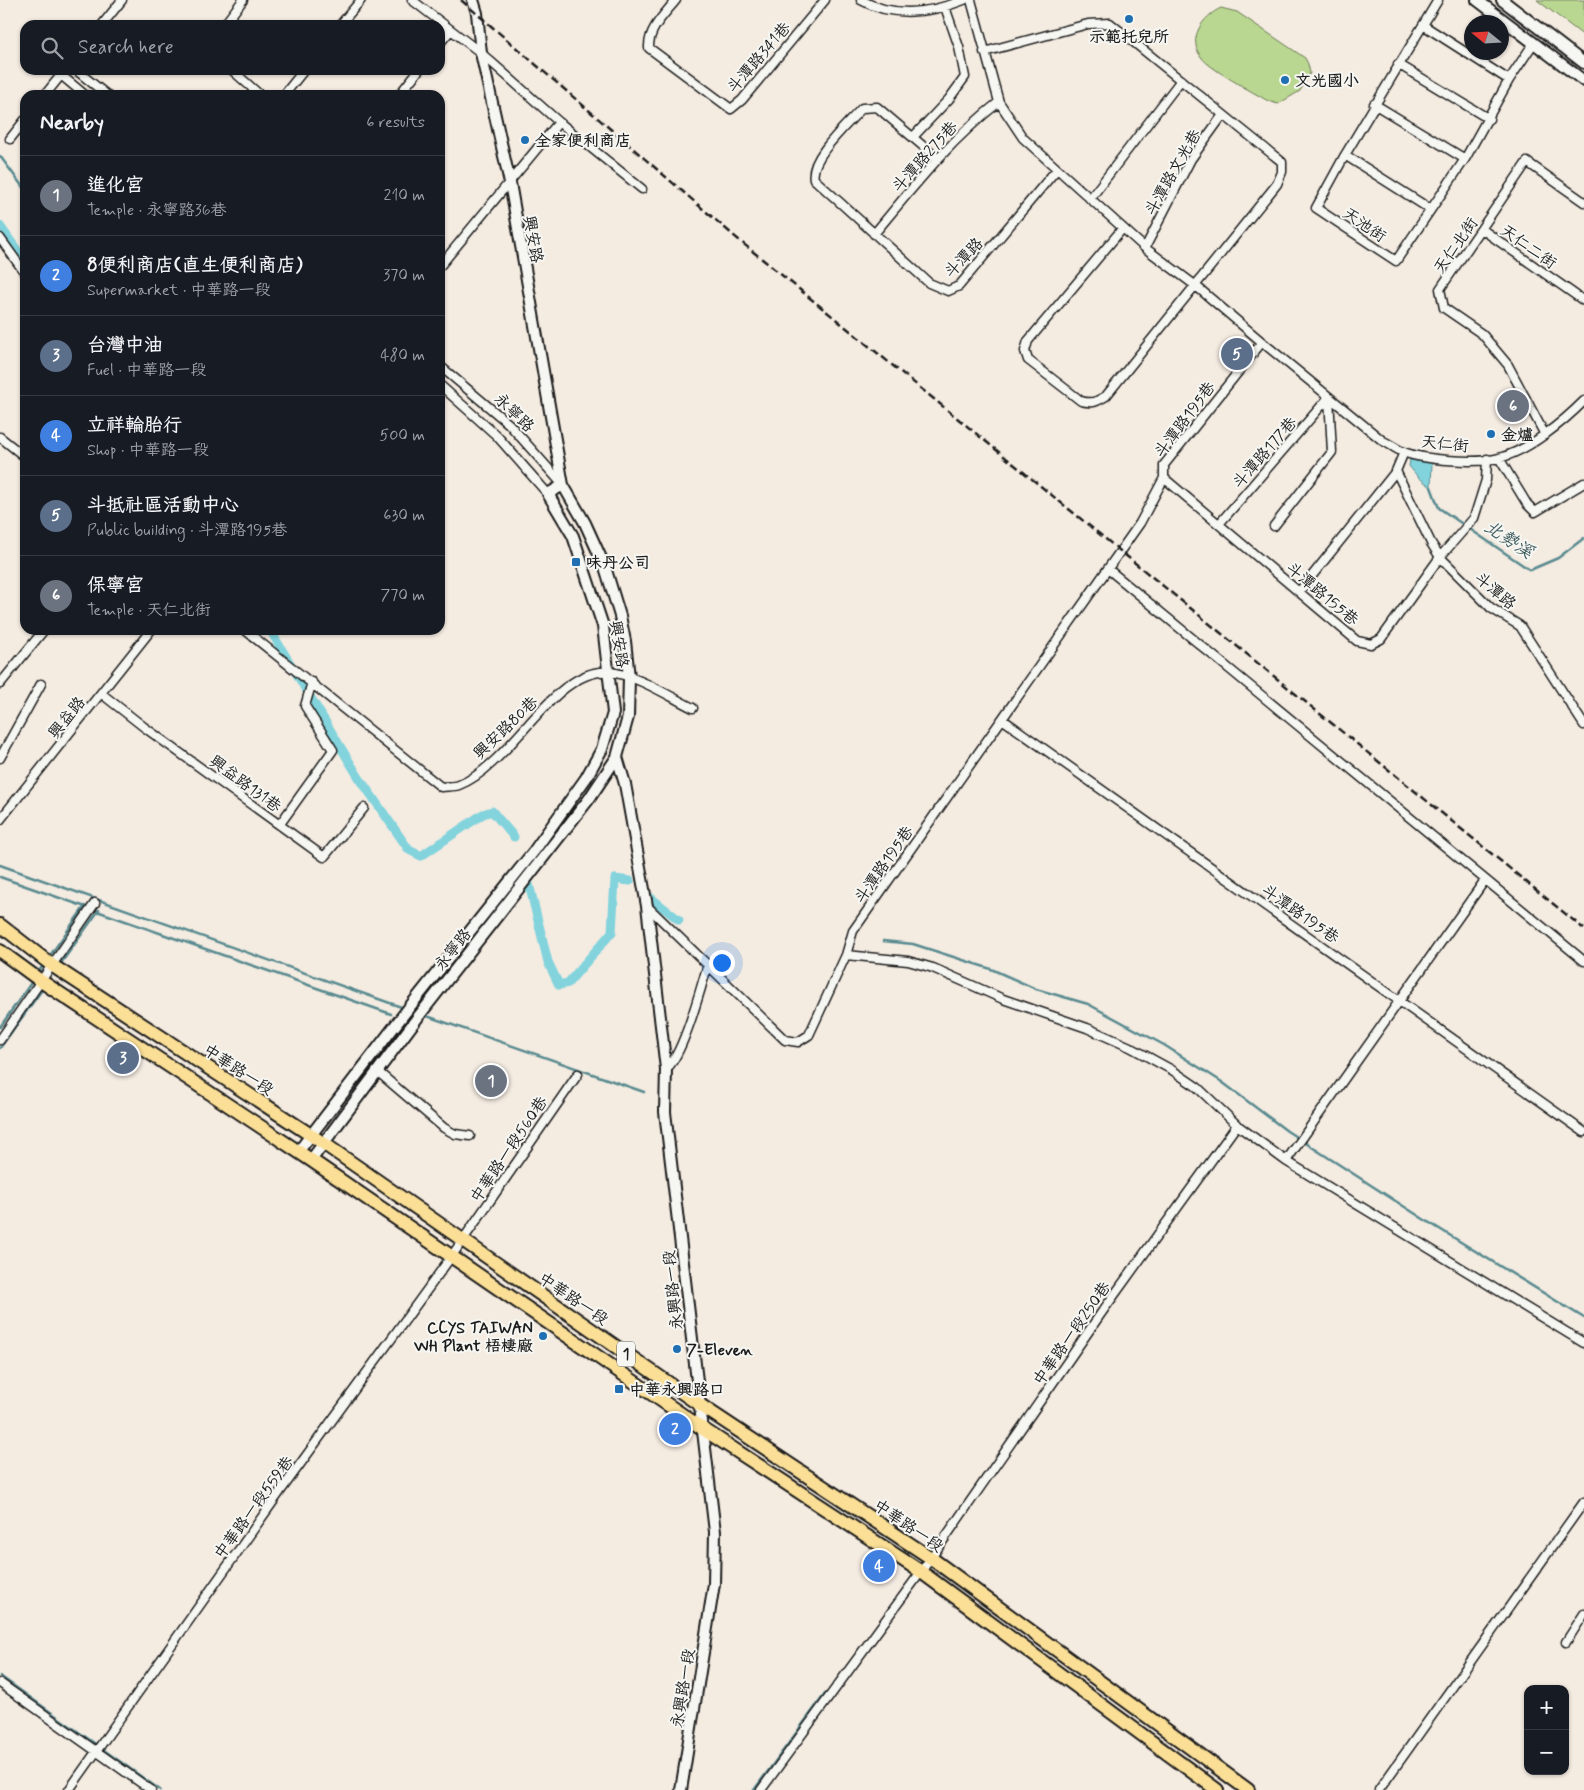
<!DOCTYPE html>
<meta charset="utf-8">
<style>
:root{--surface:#171b24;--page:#242831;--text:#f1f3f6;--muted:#9ea1a6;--line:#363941;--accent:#ea580c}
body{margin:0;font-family:Mynerve,"LXGW WenKai TC",sans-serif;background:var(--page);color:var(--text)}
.controls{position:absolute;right:15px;bottom:15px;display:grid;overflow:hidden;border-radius:10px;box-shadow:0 1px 4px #0004}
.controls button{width:45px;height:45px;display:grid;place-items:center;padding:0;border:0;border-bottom:1px solid var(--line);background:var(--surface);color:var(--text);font:25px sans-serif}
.compass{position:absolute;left:1464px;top:15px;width:45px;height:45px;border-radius:50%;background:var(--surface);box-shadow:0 1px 4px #0004;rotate:288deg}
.you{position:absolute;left:721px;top:962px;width:18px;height:18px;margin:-12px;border:4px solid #fff;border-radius:50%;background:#1a73e8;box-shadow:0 0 0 8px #1a73e833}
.badge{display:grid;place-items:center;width:32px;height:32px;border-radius:50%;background:var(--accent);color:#fff;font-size:16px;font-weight:700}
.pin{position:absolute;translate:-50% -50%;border:2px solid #fff;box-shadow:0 1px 5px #0006}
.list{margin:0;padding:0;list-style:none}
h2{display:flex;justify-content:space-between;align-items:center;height:65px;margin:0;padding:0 20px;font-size:21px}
h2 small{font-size:16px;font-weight:400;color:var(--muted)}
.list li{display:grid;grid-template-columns:32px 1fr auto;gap:15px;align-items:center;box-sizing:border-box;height:80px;padding:0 20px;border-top:1px solid var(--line)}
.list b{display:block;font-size:19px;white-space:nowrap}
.list p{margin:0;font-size:16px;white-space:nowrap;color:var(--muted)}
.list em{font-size:16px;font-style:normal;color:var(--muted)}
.icon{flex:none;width:28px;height:28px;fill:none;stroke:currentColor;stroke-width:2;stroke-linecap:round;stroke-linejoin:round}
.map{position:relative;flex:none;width:1584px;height:1790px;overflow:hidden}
.search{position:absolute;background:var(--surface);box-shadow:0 1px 4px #0004;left:20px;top:20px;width:425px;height:55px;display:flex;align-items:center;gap:12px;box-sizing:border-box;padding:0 18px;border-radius:15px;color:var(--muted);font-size:19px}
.panel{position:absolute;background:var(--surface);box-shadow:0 1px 4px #0004;left:20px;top:90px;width:425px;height:545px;border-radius:15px}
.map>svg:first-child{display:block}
.green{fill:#b9d790;stroke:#6a7a56}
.water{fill:#82d3dc;stroke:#598a8f}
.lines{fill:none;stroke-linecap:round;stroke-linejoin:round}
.stream{stroke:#598a8f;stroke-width:2.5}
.canal{stroke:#82d3dc;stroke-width:9}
.minor-casing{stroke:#1c1c1c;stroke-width:11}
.tertiary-casing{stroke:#1c1c1c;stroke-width:14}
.primary-casing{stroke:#1c1c1c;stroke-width:16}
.minor{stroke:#f6f6f2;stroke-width:8}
.tertiary{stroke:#f6f6f2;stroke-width:10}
.primary{stroke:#fbdf96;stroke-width:12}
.rail{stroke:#1c1c1c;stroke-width:2.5;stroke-dasharray:8 4;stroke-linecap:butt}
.poi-dot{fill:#1f6fb2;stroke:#f6f6f2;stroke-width:2}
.labels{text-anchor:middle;stroke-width:4;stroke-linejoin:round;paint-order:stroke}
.shield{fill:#f6f6f2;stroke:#5d5d5c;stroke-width:1}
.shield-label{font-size:15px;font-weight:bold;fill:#1c1c1c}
.poi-label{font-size:16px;font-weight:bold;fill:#1c1c1c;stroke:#f6f6f2;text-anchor:start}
.street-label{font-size:16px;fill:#1c1c1c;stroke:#f6f6f2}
.water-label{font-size:18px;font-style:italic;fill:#405c5f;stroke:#f6f6f2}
</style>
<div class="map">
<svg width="1584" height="1790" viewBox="0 0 1584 1790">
<rect width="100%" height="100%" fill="#f4ebe1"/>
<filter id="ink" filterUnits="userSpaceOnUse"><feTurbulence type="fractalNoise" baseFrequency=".02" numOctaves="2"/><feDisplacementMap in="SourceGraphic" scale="10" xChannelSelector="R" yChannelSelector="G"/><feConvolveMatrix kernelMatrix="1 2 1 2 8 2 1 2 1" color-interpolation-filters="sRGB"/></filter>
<g filter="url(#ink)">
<path class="green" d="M1537 0H1584V36Z
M1221 8 1237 12 1305 58 1308 64 1310 73 1300 91 1278 104 1268 101C1253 92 1211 70 1202 58 1186 39 1203 16 1221 8Z"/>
<path class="water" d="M1416 459 1432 463 1431 487 1418 477 1409 466 1410 460Z"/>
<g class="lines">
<path class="stream" d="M0 156 25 190
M1431 487 1439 508 1530 570 1558 558 1584 538
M0 865 404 1008
M0 877 391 1014
M883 941 913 944 991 969 1036 989 1088 1004 1164 1045 1222 1082 1287 1131 1425 1220 1584 1318
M49 957 85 906
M59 966 99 910
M37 974 44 964
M424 1015 644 1092
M0 1027 33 980
M0 1048 44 987
M0 1676 160 1790
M754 1790 825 1694"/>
<path class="canal" d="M0 226 25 261
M270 630 358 776 409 850 421 856 483 814 492 811 514 837
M529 884 548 962 559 985 568 983 612 932 615 879 630 881
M646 894 679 920"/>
<defs>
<path id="minor" d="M412 0 481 53 559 122 642 189
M676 0C665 14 648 29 649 48L731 109 742 100 825 0
M861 0C893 18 931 13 964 0
M971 0 999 102 1023 138 1145 248 1196 286 1262 342 1383 441C1390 444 1396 449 1403 452 1425 460 1476 464 1499 458 1528 451 1563 422 1584 401
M102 25 122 0
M224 25 243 0
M340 25 361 0
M1423 25 1509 80
M440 43 450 31
M984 52 1088 24 1110 23 1282 162V172L1277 184 1106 396C1096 402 1092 404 1081 401L1028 360 1025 351 1028 341 1123 228
M1398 64 1489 119
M76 70 107 95
M232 70 260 95
M61 75 85 95
M45 95 65 70
M284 95 304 70
M399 95 419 70
M1374 104 1465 159
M914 136 949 99 965 77 959 47 945 7
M10 139 25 120
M1345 155 1316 208 1396 261 1465 159 1509 80 1533 44
M937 158 877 107 862 108C848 124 809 158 814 179L929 283 948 291 959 286 1057 169
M1090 199 1181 80
M1430 209 1345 155 1438 0
M1483 230 1584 301
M874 234C914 186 949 141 999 102
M0 238 25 273
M1145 248 1191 159 1222 116
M440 266 559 122
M440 366 509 424 563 485
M440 385 497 436 548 494
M1545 435 1508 365 1482 334 1444 308 1440 289 1527 162 1584 202
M0 437 25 457
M1404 452 1396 471 1431 543 1440 557 1491 608 1520 626 1584 725
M1499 458 1527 504 1535 512 1584 483
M1164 478 1357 641 1371 644 1381 639 1440 557 1474 518 1486 480 1487 459
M1219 524 1329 397
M1274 526 1332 452 1329 397
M1108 569 1584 961
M1299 592 1396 471
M245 630 441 787C446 786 454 787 459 785 512 765 555 665 610 672 636 675 669 696 693 708
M0 684 44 630
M102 694 144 727 324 857 364 808
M1002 719 1584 1132
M0 758 41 684
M0 820 151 630
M280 824 333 750 305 706 312 682
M647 906 785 1040 798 1042 809 1035 846 955 908 961 933 968 1003 999 1087 1028 1130 1047 1172 1070 1197 1087 1237 1125 1286 1161 1584 1343
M846 955 853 931 1140 523 1164 478V465L1262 342
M0 1040 95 903
M666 1069C683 1056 701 987 708 964
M377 1071 444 1128 455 1134 470 1136
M1286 1161 1485 880
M1566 1642 1584 1614
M0 1683 151 1790
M69 1790 282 1489 451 1257 578 1074
M761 1790 931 1558 1102 1312 1237 1125
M1379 1790 1584 1502"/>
<path id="tertiary" d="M473 0 477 13 481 53 510 183 563 485 585 523 605 567 620 616 625 641 629 677 628 717 617 757 625 784 647 906 666 1069 665 1112 715 1532 714 1584 681 1790
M1477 0 1584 81
M1502 0 1584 63
M298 1152 404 1014 534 851 586 778 602 749 613 713 603 626 573 536 548 494 563 485
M311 1160 418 1017 589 799 617 757"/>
<path id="primary" d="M0 925 53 966 323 1143 700 1405 931 1558 1248 1790
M0 951 41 981 311 1160 703 1429 920 1571 1217 1790"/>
</defs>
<use href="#minor" class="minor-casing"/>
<use href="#tertiary" class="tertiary-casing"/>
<use href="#primary" class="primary-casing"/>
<use href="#minor" class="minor"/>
<use href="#tertiary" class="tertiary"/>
<use href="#primary" class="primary"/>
<path class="rail" d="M461 0 740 241 1584 929"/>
</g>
</g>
<g class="poi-dot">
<circle cx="1129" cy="19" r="5"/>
<circle cx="1285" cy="80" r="5"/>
<circle cx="525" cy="140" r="5"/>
<circle cx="1491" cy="434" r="5"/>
<rect x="571" y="557" width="10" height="10" rx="2.5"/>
<circle cx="543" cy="1336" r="5"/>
<circle cx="677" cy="1349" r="5"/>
<rect x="614" y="1384" width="10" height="10" rx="2.5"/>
</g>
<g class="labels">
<rect class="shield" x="617" y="1341.5" width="18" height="25" rx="4"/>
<g class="shield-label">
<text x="626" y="1359">1</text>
</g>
<g class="poi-label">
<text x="1129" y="42" text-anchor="middle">示範托兒所</text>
<text x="1295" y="86">文光國小</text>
<text x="535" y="146">全家便利商店</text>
<text x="1501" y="440">金爐</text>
<text x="586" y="568">味丹公司</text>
<text x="533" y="1333" text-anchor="end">CCYS TAIWAN<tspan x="533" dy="18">WH Plant 梧棲廠</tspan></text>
<text x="687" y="1355">7-Eleven</text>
<text x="629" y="1395">中華永興路口</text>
</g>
<g class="street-label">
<text transform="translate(758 57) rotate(-49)" y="6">斗潭路341巷</text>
<text transform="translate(924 156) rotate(-48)" y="6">斗潭路275巷</text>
<text transform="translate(1172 172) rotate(-60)" y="6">斗潭路文光巷</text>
<text transform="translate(1365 224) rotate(34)" y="6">天池街</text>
<text transform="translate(534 239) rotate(80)" y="6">興安路</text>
<text transform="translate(1455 245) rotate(-55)" y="6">天仁北街</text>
<text transform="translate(1529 246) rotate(35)" y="6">天仁二街</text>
<text transform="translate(963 257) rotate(-46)" y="6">斗潭路</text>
<text transform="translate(515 412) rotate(44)" y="6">永寧路</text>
<text transform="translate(1184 419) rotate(-53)" y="6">斗潭路195巷</text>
<text transform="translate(1445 443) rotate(6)" y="6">天仁街</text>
<text transform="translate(1264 452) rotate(-49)" y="6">斗潭路177巷</text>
<text transform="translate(1496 590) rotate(40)" y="6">斗潭路</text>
<text transform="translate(1323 593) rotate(40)" y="6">斗潭路155巷</text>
<text transform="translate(620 644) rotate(81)" y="6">興安路</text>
<text transform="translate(66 717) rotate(-51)" y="6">興益路</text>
<text transform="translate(505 727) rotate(-44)" y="6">興安路80巷</text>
<text transform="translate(246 783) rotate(36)" y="6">興益路131巷</text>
<text transform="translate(883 864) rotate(-55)" y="6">斗潭路195巷</text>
<text transform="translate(1301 913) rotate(35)" y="6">斗潭路195巷</text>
<text transform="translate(452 949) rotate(-52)" y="6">永寧路</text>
<text transform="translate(239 1069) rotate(33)" y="6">中華路一段</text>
<text transform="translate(508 1149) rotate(-56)" y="6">中華路一段560巷</text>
<text transform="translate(672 1290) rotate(-96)" y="6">永興路一段</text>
<text transform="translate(574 1298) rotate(34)" y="6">中華路一段</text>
<text transform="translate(1071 1333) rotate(-55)" y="6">中華路一段250巷</text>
<text transform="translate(253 1507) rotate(-54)" y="6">中華路一段559巷</text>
<text transform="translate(909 1525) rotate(34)" y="6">中華路一段</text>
<text transform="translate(682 1688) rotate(-81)" y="6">永興路一段</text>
</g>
<g class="water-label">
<text transform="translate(1509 539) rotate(33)" y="6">北勢溪</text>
</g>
</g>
</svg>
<div class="controls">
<button>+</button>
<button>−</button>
</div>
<svg class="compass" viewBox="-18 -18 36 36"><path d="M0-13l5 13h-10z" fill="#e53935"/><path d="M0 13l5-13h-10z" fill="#9ea1a6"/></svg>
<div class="you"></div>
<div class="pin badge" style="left:491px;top:1081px;background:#6b7280">1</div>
<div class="pin badge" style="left:675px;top:1429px;background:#3f7fe0">2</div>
<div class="pin badge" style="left:123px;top:1058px;background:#5c6f8a">3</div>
<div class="pin badge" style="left:879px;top:1566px;background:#3f7fe0">4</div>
<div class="pin badge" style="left:1237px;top:354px;background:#5c6f8a">5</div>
<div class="pin badge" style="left:1513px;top:406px;background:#6b7280">6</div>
<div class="search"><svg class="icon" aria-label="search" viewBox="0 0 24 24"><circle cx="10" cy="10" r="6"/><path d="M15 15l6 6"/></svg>Search here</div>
<section class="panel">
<h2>Nearby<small>6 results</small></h2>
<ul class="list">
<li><span class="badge" style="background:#6b7280">1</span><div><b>進化宮</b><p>Temple · 永寧路36巷</p></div><em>210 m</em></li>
<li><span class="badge" style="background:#3f7fe0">2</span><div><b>8便利商店(直生便利商店)</b><p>Supermarket · 中華路一段</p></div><em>370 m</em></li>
<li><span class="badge" style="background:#5c6f8a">3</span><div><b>台灣中油</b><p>Fuel · 中華路一段</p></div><em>480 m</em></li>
<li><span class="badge" style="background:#3f7fe0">4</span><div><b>立祥輪胎行</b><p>Shop · 中華路一段</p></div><em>500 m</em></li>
<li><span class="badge" style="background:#5c6f8a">5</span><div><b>斗抵社區活動中心</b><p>Public building · 斗潭路195巷</p></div><em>630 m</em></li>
<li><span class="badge" style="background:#6b7280">6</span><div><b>保寧宮</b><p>Temple · 天仁北街</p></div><em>770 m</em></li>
</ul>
</section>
</div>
